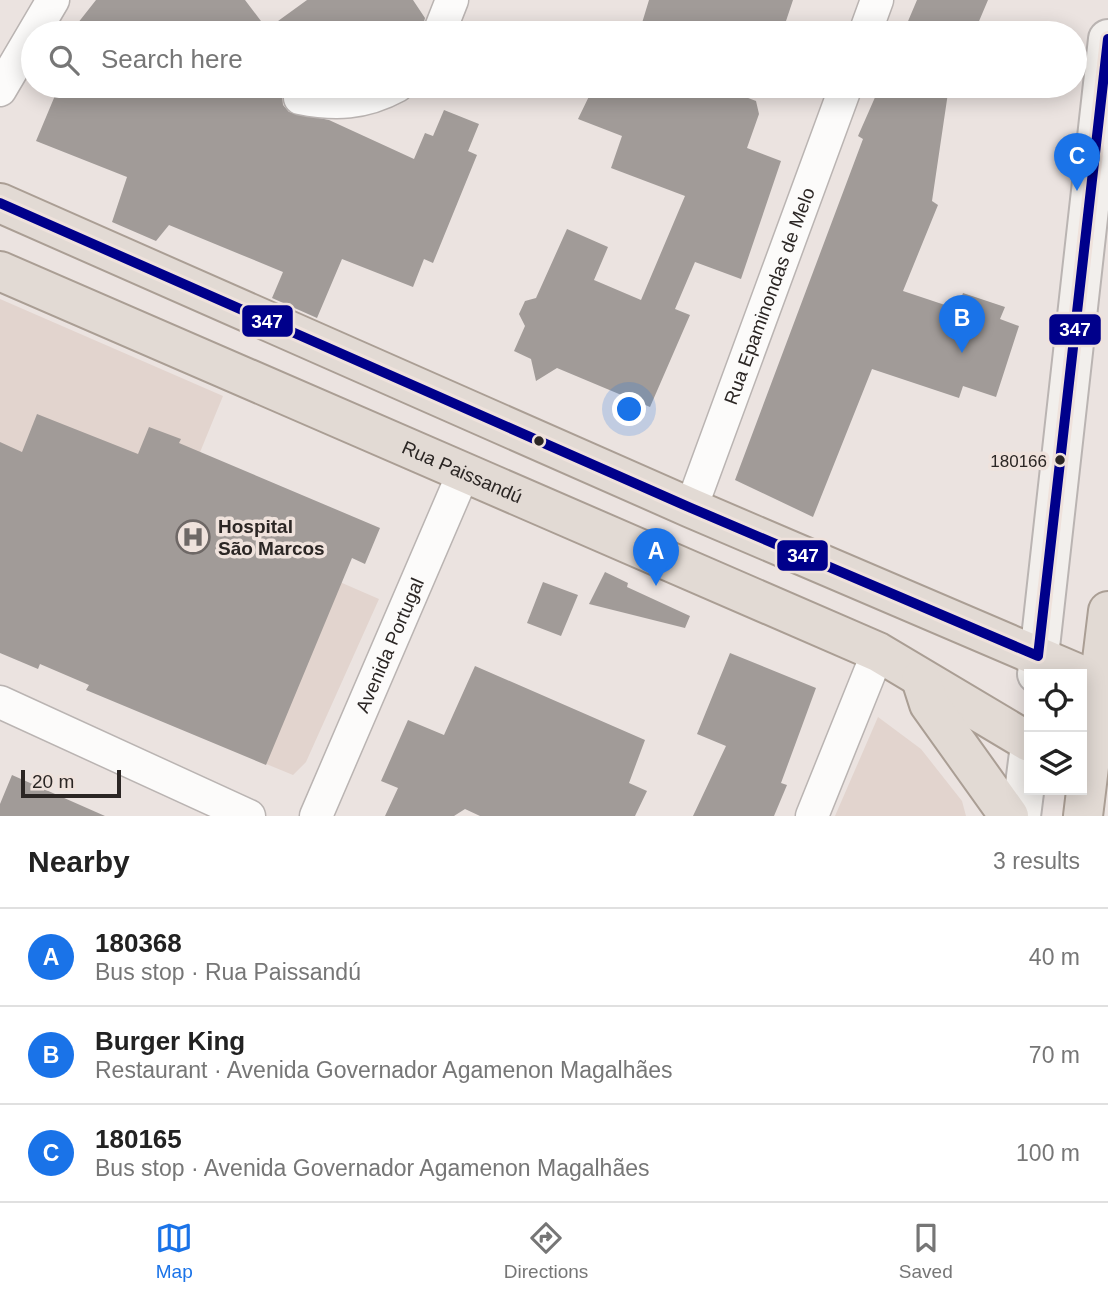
<!DOCTYPE html>
<meta charset="utf-8">
<style>
:root{--surface:#fff;--page:#f6f6f6;--text:#222;--muted:#767676;--line:#e0e0e0;--accent:#1a73e8}
body{margin:0;font-family:Helvetica,sans-serif;background:var(--page);color:var(--text)}
.controls{position:absolute;right:21px;bottom:21px;display:grid;overflow:hidden;border-radius:0px;box-shadow:0 4px 18px #0003}
.controls button{width:63px;height:63px;display:grid;place-items:center;padding:0;border:0;border-bottom:2px solid var(--line);background:var(--surface);color:var(--text);font:35px sans-serif}
.scale{position:absolute;left:21px;bottom:18px;width:100px;box-sizing:border-box;padding-left:7px;border:4px solid #2b2624;border-top:0;font-size:19px;line-height:24px;white-space:nowrap;color:#2b2624;-webkit-text-stroke:5px #efe2dc;paint-order:stroke}
.you{position:absolute;left:630px;top:410px;width:24px;height:24px;margin:-18px;border:5px solid #fff;border-radius:50%;background:#1a73e8;box-shadow:0 0 0 10px #1a73e833}
.badge{display:grid;place-items:center;width:46px;height:46px;border-radius:50%;background:var(--accent);color:#fff;font-size:23px;font-weight:700}
.pin{position:absolute;translate:-50% -58px;filter:drop-shadow(0 2px 4px #0008)}
.pin::after{content:'';position:absolute;top:37px;width:24px;height:21px;background:inherit;clip-path:polygon(0 0,100% 0,50% 100%)}
.list{margin:0;padding:0;list-style:none}
h2{display:flex;justify-content:space-between;align-items:center;height:91px;margin:0;padding:0 28px;font-size:30px}
h2 small{font-size:23px;font-weight:400;color:var(--muted)}
.list li{display:grid;grid-template-columns:46px 1fr auto;gap:21px;align-items:center;box-sizing:border-box;height:98px;padding:0 28px;border-top:2px solid var(--line)}
.list b{display:block;font-size:26px;white-space:nowrap}
.list p{margin:0;font-size:23px;white-space:nowrap;color:var(--muted)}
.list em{font-size:23px;font-style:normal;color:var(--muted)}
.icon{flex:none;width:38px;height:38px;fill:none;stroke:currentColor;stroke-width:2;stroke-linecap:round;stroke-linejoin:round}
.map{position:relative;flex:none;width:1108px;height:816px;overflow:hidden}
.search{position:absolute;background:var(--surface);box-shadow:0 4px 18px #0003;left:21px;right:21px;top:21px;height:77px;display:flex;align-items:center;gap:18px;box-sizing:border-box;padding:0 24px;border-radius:38px;color:var(--muted);font-size:26px}
.sheet{height:385px;background:var(--surface)}
nav{display:flex;justify-content:space-around;align-items:center;box-sizing:border-box;height:98px;border-top:2px solid var(--line);background:var(--surface);font-size:19px;color:var(--muted)}
nav a{display:grid;justify-items:center;gap:4px}
nav .on{color:var(--accent)}
.map>svg:first-child{display:block}
.built{fill:#e2d4ce}
.building{fill:#a19b98}
.lines{fill:none;stroke-linecap:round;stroke-linejoin:round}
.minor-casing{stroke:#bab4b2;stroke-width:35}
.secondary-casing{stroke:#bab4b2;stroke-width:42}
.trunk-casing{stroke:#aa9e94;stroke-width:42}
.minor{stroke:#fcfbfa;stroke-width:32}
.secondary{stroke:#f2efec;stroke-width:38}
.trunk{stroke:#e2dad4;stroke-width:38}
.bus-1-casing{stroke:#efe2dc;stroke-width:16}
.bus-1{stroke:#00008b;stroke-width:10}
.bus-dot{fill:#2b2624;stroke:#efe2dc;stroke-width:2.5}
.labels{text-anchor:middle;stroke-width:7;stroke-linejoin:round;paint-order:stroke}
.bus-label{font-size:17px;fill:#2b2624;stroke:#efe2dc;text-anchor:end}
.street-label{font-size:19px;fill:#2b2624;stroke:#efe2dc}
.poi-label{font-size:19px;font-weight:bold;fill:#2b2624;stroke:#efe2dc;text-anchor:start}
.line-badge{stroke:#efe2dc;stroke-width:2.5}
.badge-label{font-size:19px;text-anchor:middle;font-weight:bold;fill:#fff}
</style>
<div class="map">
<svg width="1108" height="816" viewBox="0 0 1108 816">
<rect width="100%" height="100%" fill="#ebe3e0"/>
<path class="built" d="M0 299 223 396 176 511 379 599 306 762 293 775 150 716 0 472Z
M878 717 921 749 962 801 966 816H835Z"/>
<path class="building" d="M96 0H245L267 29 307 0H413L425 18 421 33H70Z
M649 0H793L782 33H666L642 23Z
M917 0H988L974 33H903Z
M59 86H286L282 96 283 105 289 112 329 120 414 159 425 133 433 136 444 110 479 124 468 151 477 155 433 263 424 259 413 287 342 259 317 318 272 298 283 272 169 225 156 241 112 222 127 177 36 141Z
M594 86H605L630 97 636 86H717L756 101 759 114 747 148 781 161 741 279 695 262 675 309 690 315 650 407 557 368 536 381 531 359 514 351 525 326 519 314 525 301 536 298 567 229 608 247 594 280 641 300 685 196 611 168 622 136 578 119Z
M880 86H949L932 201 938 205 903 291 957 309 963 293 1005 307 1000 319 1019 326 996 397 963 386 959 398 872 369 813 517 735 480 863 139 858 136Z
M37 414 138 454 149 427 181 439 179 443 380 528 365 564 352 558 266 765 86 690 89 685 40 664 38 669 0 653V442L22 452Z
M605 572 628 583 627 587 690 616 685 628 589 604Z
M543 582 578 595 561 636 527 623Z
M730 653 816 688 781 783 787 785 774 816H693L726 746 697 734Z
M475 666 645 740 629 783 647 791 635 816H480L465 809 454 816H385L398 788 381 781 408 720 444 735Z
M12 775 105 816H0V804Z"/>
<g class="lines">
<defs>
<g id="minor">
<path d="M439 33 452 0"/>
<path d="M865 33 877 0"/>
<path d="M0 90 53 0"/>
<path d="M300 98C335 105 364 104 397 86"/>
<path id="s1" d="M691 508 846 86"/>
<path d="M0 702 249 816"/>
<path id="s2" d="M316 816 463 474"/>
<path d="M812 816 878 652"/>
</g>
<path id="secondary" d="M1037 674 1108 39
M1021 816 1029 753"/>
<g id="trunk">
<path d="M0 203 691 508 1079 674"/>
<path id="s3" d="M0 271 878 652 1029 742"/>
<path d="M921 679 929 704 1009 816"/>
<path d="M1083 816 1108 611"/>
</g>
</defs>
<use href="#minor" class="minor-casing"/>
<use href="#secondary" class="secondary-casing"/>
<use href="#trunk" class="trunk-casing"/>
<use href="#minor" class="minor"/>
<use href="#secondary" class="secondary"/>
<use href="#trunk" class="trunk"/>
<defs>
<path id="bus-1" d="M0 203 691 508 1038 656 1108 39"/>
</defs>
<use href="#bus-1" class="bus-1-casing"/>
<use href="#bus-1" class="bus-1"/>
</g>
<defs>
<symbol id="hospital-ring" viewBox="-11 -11 22 22"><circle r="9.5" fill="#efe2dc" stroke="#6e6866" stroke-width="1.5"/><path d="M-5-5h3v3.5h4V-5h3V5h-3V1.5h-4V5h-3Z" fill="#6e6866"/></symbol>
</defs>
<g fill-rule="evenodd">
<use href="#hospital-ring" x="174" y="518" width="38" height="38"/>
</g>
<g class="bus-dot">
<circle cx="539" cy="441" r="6"/>
<circle cx="1060" cy="460" r="6"/>
</g>
<g class="labels">
<g class="bus-label">
<text x="1047" y="467">180166</text>
</g>
<g class="street-label">
<text dy="7" stroke="none"><textPath href="#s1" startOffset="226">Rua Epaminondas de Melo</textPath></text>
<text dy="7" stroke="none"><textPath href="#s3" startOffset="504">Rua Paissandú</textPath></text>
<text dy="7" stroke="none"><textPath href="#s2" startOffset="186">Avenida Portugal</textPath></text>
</g>
<g class="poi-label">
<text x="218" y="533">Hospital<tspan x="218" dy="22">São Marcos</tspan></text>
</g>
</g>
<g class="line-badge">
<rect x="241" y="304" width="53" height="34" rx="7" fill="#00008b"/>
<rect x="1048" y="313" width="54" height="33" rx="7" fill="#00008b"/>
<rect x="776" y="539" width="53" height="33" rx="7" fill="#00008b"/>
</g>
<g class="badge-label">
<text x="267" y="328">347</text>
<text x="1075" y="336">347</text>
<text x="803" y="562">347</text>
</g>
</svg>
<div class="controls">
<button><svg class="icon" aria-label="locate" viewBox="0 0 24 24"><circle cx="12" cy="12" r="6"/><path d="M12 2v4M12 18v4M2 12h4M18 12h4"/></svg></button>
<button><svg class="icon" aria-label="layers" viewBox="0 0 24 24"><path d="M12 4l9 5-9 5-9-5zM3 14l9 5 9-5"/></svg></button>
</div>
<div class="scale">20 m</div>
<div class="you"></div>
<div class="pin badge" style="left:656px;top:586px">A</div>
<div class="pin badge" style="left:962px;top:353px">B</div>
<div class="pin badge" style="left:1077px;top:191px">C</div>
<div class="search"><svg class="icon" aria-label="search" viewBox="0 0 24 24"><circle cx="10" cy="10" r="6"/><path d="M15 15l6 6"/></svg>Search here</div>
</div>
<section class="sheet">
<h2>Nearby<small>3 results</small></h2>
<ul class="list">
<li><span class="badge">A</span><div><b>180368</b><p>Bus stop · Rua Paissandú</p></div><em>40 m</em></li>
<li><span class="badge">B</span><div><b>Burger King</b><p>Restaurant · Avenida Governador Agamenon Magalhães</p></div><em>70 m</em></li>
<li><span class="badge">C</span><div><b>180165</b><p>Bus stop · Avenida Governador Agamenon Magalhães</p></div><em>100 m</em></li>
</ul>
</section>
<nav>
<a class="on"><svg class="icon" aria-label="map" viewBox="0 0 24 24"><path d="M3 6l6-2 6 2 6-2v14l-6 2-6-2-6 2zM9 4v14M15 6v14"/></svg>Map</a>
<a><svg class="icon" aria-label="directions" viewBox="0 0 24 24"><path d="M12 3l9 9-9 9-9-9zM9 14v-3h6M13 9l2 2-2 2"/></svg>Directions</a>
<a><svg class="icon" aria-label="saved" viewBox="0 0 24 24"><path d="M7 4h10v16l-5-4-5 4z"/></svg>Saved</a>
</nav>
